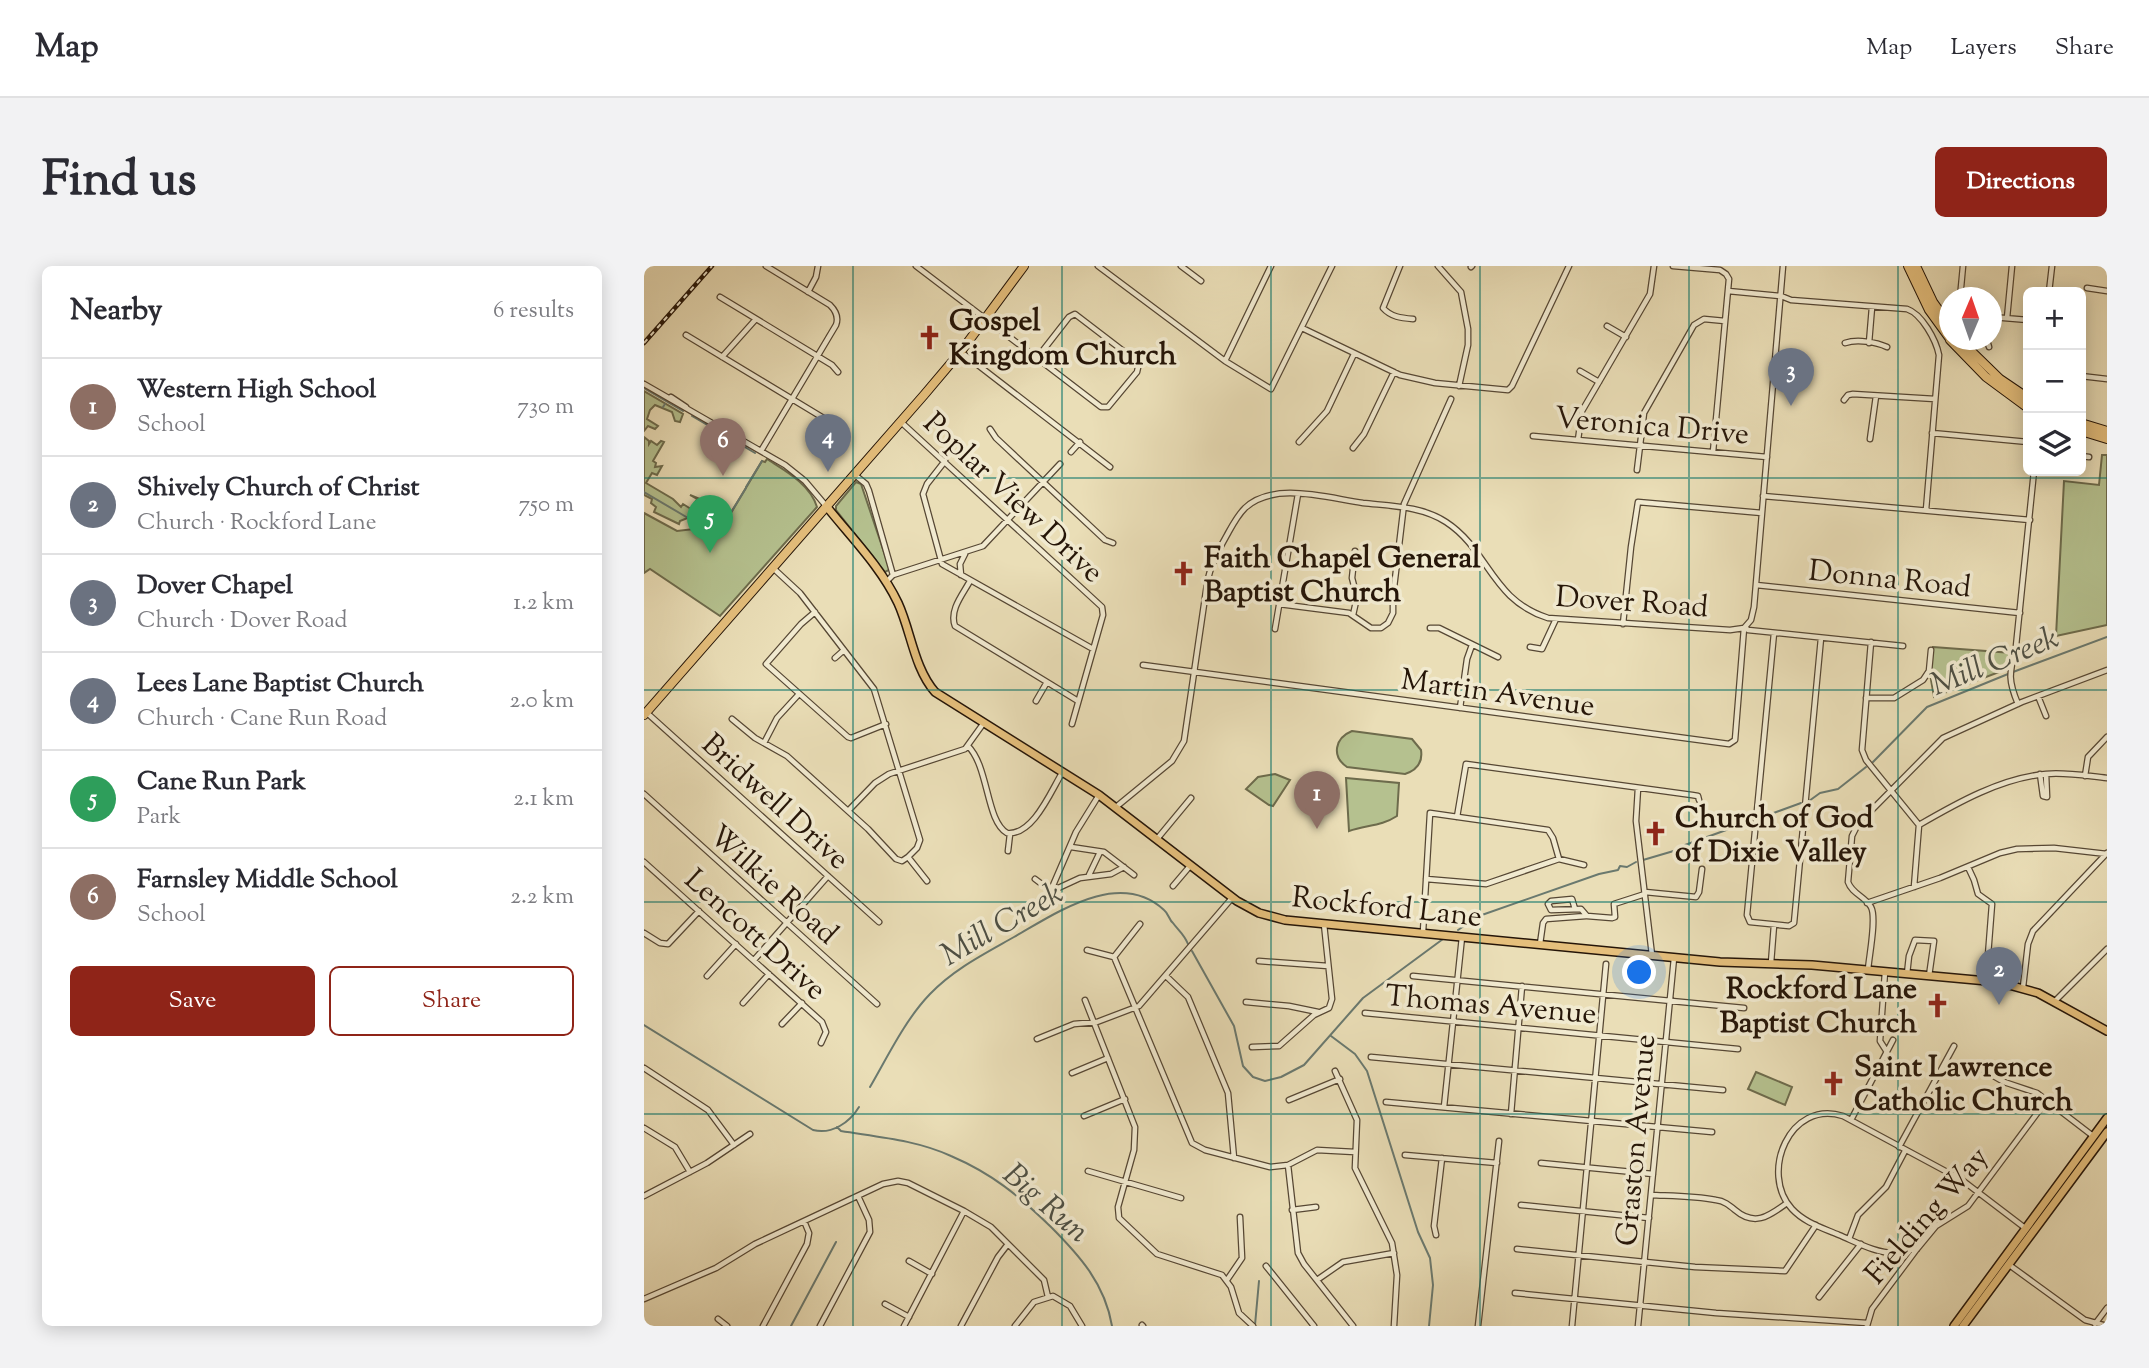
<!DOCTYPE html>
<meta charset="utf-8">
<style>
:root{--surface:#fff;--page:#f2f2f3;--text:#2b2b33;--muted:#7c7c81;--line:#e1e1e2;--accent:#8f2418}
body{margin:0;font-family:"Sorts Mill Goudy",serif;background:var(--page);color:var(--text)}
.controls{position:absolute;right:21px;top:21px;display:grid;overflow:hidden;border-radius:10px;box-shadow:0 4px 18px #0003}
.controls button{width:63px;height:63px;display:grid;place-items:center;padding:0;border:0;border-bottom:2px solid var(--line);background:var(--surface);color:var(--text);font:35px sans-serif}
.compass{position:absolute;left:1295px;top:21px;width:63px;height:63px;border-radius:50%;background:var(--surface);box-shadow:0 4px 18px #0003;rotate:2deg}
.you{position:absolute;left:996px;top:707px;width:24px;height:24px;margin:-18px;border:5px solid #fff;border-radius:50%;background:#1a73e8;box-shadow:0 0 0 10px #1a73e833}
.badge{display:grid;place-items:center;width:46px;height:46px;border-radius:50%;background:var(--accent);color:#fff;font-size:23px;font-weight:700}
.pin{position:absolute;translate:-50% -58px;filter:drop-shadow(0 2px 4px #0008)}
.pin::after{content:'';position:absolute;top:37px;width:24px;height:21px;background:inherit;clip-path:polygon(0 0,100% 0,50% 100%)}
.list{margin:0;padding:0;list-style:none}
h2{display:flex;justify-content:space-between;align-items:center;height:91px;margin:0;padding:0 28px;font-size:30px}
h2 small{font-size:23px;font-weight:400;color:var(--muted)}
.list li{display:grid;grid-template-columns:46px 1fr auto;gap:21px;align-items:center;box-sizing:border-box;height:98px;padding:0 28px;border-top:2px solid var(--line)}
.list b{display:block;font-size:26px;white-space:nowrap}
.list p{margin:0;font-size:23px;white-space:nowrap;color:var(--muted)}
.list em{font-size:23px;font-style:normal;color:var(--muted)}
.actions{display:flex;gap:14px;padding:21px 28px}
.actions a{flex:1;padding:16px 0;border:2px solid var(--accent);border-radius:10px;text-align:center;font-size:24px;color:var(--accent)}
.actions .main{background:var(--accent);color:#fff}
.icon{flex:none;width:38px;height:38px;fill:none;stroke:currentColor;stroke-width:2;stroke-linecap:round;stroke-linejoin:round}
.map{position:relative;flex:none;width:1463px;height:1060px;overflow:hidden;border-radius:10px}
header{display:flex;align-items:center;gap:42px;box-sizing:border-box;height:98px;padding:0 35px;background:var(--surface);border-bottom:2px solid var(--line)}
header strong{font-size:33px}
nav{display:flex;gap:38px;margin-inline-start:auto;font-size:24px}
.intro{display:flex;align-items:center;justify-content:space-between;box-sizing:border-box;height:168px;padding:0 42px}
h1{margin:0;font-size:49px}
.button{padding:18px 32px;border-radius:10px;background:var(--accent);color:#fff;font-size:24px;font-weight:700}
main{display:flex;gap:42px;padding:0 42px}
aside{flex:1;background:var(--surface);border-radius:10px;box-shadow:0 4px 18px #0003}
.map>svg:first-child{display:block}
.green{fill:#b5c18f;stroke:#6d6b4c;stroke-width:2}
.lines{fill:none;stroke-linecap:round;stroke-linejoin:round}
.stream{stroke:#6a796f;stroke-width:2}
.minor-casing{stroke:#564734;stroke-width:7}
.major-casing{stroke:#251508;stroke-width:10}
.highway-casing{stroke:#251508;stroke-width:10}
.minor{stroke:#f1ead0;stroke-width:4.5}
.major{stroke:#e5bf7c;stroke-width:7}
.highway{stroke:#e5bf7c;stroke-width:8}
.rail-casing{stroke:#251508;stroke-width:4.5}
.rail{stroke:#f1ead0;stroke-width:2;stroke-dasharray:5;stroke-linecap:butt}
.grid{fill:none;stroke:#0f766e;stroke-width:2;stroke-opacity:0.55}
.labels{text-anchor:middle;stroke-width:7;stroke-linejoin:round;paint-order:stroke}
.poi-label{font-size:30px;font-weight:bold;fill:#251508;stroke:#f1ead0;text-anchor:start}
.street-label{font-size:30px;fill:#251508;stroke:#f1ead0}
.water-label{font-size:32px;font-style:italic;fill:#4d4f44;stroke:#f1ead0}
</style>
<header>
<strong>Map</strong>
<nav><a>Map</a><a>Layers</a><a>Share</a></nav>
</header>
<div class="intro"><h1>Find us</h1><a class="button">Directions</a></div>
<main>
<aside>
<h2>Nearby<small>6 results</small></h2>
<ul class="list">
<li><span class="badge" style="background:#8d6e63">1</span><div><b>Western High School</b><p>School</p></div><em>730 m</em></li>
<li><span class="badge" style="background:#6b7280">2</span><div><b>Shively Church of Christ</b><p>Church · Rockford Lane</p></div><em>750 m</em></li>
<li><span class="badge" style="background:#6b7280">3</span><div><b>Dover Chapel</b><p>Church · Dover Road</p></div><em>1.2 km</em></li>
<li><span class="badge" style="background:#6b7280">4</span><div><b>Lees Lane Baptist Church</b><p>Church · Cane Run Road</p></div><em>2.0 km</em></li>
<li><span class="badge" style="background:#2e9e5b">5</span><div><b>Cane Run Park</b><p>Park</p></div><em>2.1 km</em></li>
<li><span class="badge" style="background:#8d6e63">6</span><div><b>Farnsley Middle School</b><p>School</p></div><em>2.2 km</em></li>
</ul>
<div class="actions"><a class="main">Save</a><a>Share</a></div>
</aside>
<div class="map">
<svg width="1463" height="1060" viewBox="0 0 1463 1060">
<rect width="100%" height="100%" fill="#eadeb7"/>
<filter id="stains"><feTurbulence type="fractalNoise" baseFrequency=".00286" numOctaves="4"/><feColorMatrix values="0 0 0 0 .2 0 0 0 0 .09 0 0 0 0 .02 0 0 0 .5 -.17"/></filter>
<radialGradient id="worn" r=".72"><stop offset=".6" stop-color="#630" stop-opacity="0"/><stop offset="1" stop-color="#630" stop-opacity=".3"/></radialGradient>
<path class="green" d="M0 125 39 148 36 156 31 155 28 146 11 139 6 144 3 153 14 160 11 163 4 160 0 165Z
M0 171 5 175V178L7 175 13 179 17 175 20 176 9 195 12 197 11 201 18 200 13 209 8 207 2 217 29 233 37 241 39 238 47 243 53 233 46 229 56 233 46 251 36 255 35 258 10 246 12 241 7 237 8 233 0 229Z
M1458 189H1463V359L1412 370 1420 215 1455 219Z
M123 193C138 203 166 217 173 241L76 350 6 303 0 307V247L33 265 50 263 62 270 75 267 118 195 121 196Z
M212 216 217 218 245 301V304L241 306 192 244V240Z
M1289 381 1368 387 1363 403 1290 431 1286 408Z
M708 465 768 473 777 484C779 497 773 504 761 508L703 501C687 490 691 472 708 465Z
M631 508 646 514 629 540 625 539 602 523 614 511Z
M702 512 755 517 753 550C738 560 722 559 705 565Z
M1112 806 1148 821 1141 839 1104 823Z"/>
<g class="lines">
<path class="stream" d="M0 122 39 145
M19 141 21 138
M48 150 111 187
M63 166 65 163
M95 181H96
M102 221 118 195
M0 226 44 252
M45 253 46 255
M48 260 64 271 73 269 102 222
M54 266 59 258
M1369 406 1463 371
M1229 496 1283 441 1364 408
M1165 535 1176 527 1194 523 1222 501
M1116 552 1157 537
M999 594 1033 584 1041 579 1107 555
M814 664 835 650 955 608 974 604 976 600 983 601 992 596
M548 685 590 760 599 800 609 811 621 815 637 811 660 799 719 732 799 673
M0 759 169 864C188 869 206 856 215 841
M687 770 711 788 723 805 774 966 786 992 789 1019 785 1060
M226 821C244 790 261 754 286 728 310 703 340 688 370 671 411 648 475 602 520 644 525 648 525 654 529 657 534 664 540 668 544 678
M193 861 197 865C234 871 272 874 307 890 349 908 375 930 407 961 436 990 461 1018 468 1060
M660 1051 667 1060
M611 1059 615 1015
M147 1060 192 976"/>
<defs>
<path id="minor" d="M272 0 393 92
M454 0 581 95 627 123 688 0
M537 0 557 15
M756 0 739 42C747 51 757 52 769 53
M794 0 817 26 824 63V79L815 120
M1029 0 1076 4 1082 8 1085 13 1069 186
M827 1 828 0
M1443 22 1463 25
M1084 25 1137 30 1147 34 1263 43C1278 48 1292 74 1295 89L1282 244
M164 26 172 11 174 0
M1405 26 1408 0
M76 31 188 99 194 106
M1316 32 1319 0
M431 48 495 97 493 106 464 141H457L393 92 425 51Z
M1348 51 1384 54
M1363 52 1368 0
M963 60 982 71
M658 62 756 109 791 117 864 124 868 120 925 0
M42 69 191 159
M1343 74 1345 81
M1201 77C1213 73 1232 76 1243 81
M1225 77 1228 41
M317 86 466 201
M78 91 112 53
M581 95 627 0
M936 105 955 116
M1437 110 1463 113
M0 118 141 199 161 215 183 241
M27 131 42 141
M1200 134 1204 129 1209 128 1291 133
M257 156 458 341 459 349 428 458
M346 163 352 172 461 274 469 277
M1288 167 1384 176
M889 170 1123 191
M1226 173 1232 130
M934 174 938 145 1006 28 1010 0
M655 176 683 145 710 88
M709 182 720 168 750 106
M117 185 192 59C195 51 192 45 186 39L122 0
M427 186 436 176
M1437 190 1445 191
M301 195 283 218 279 228 298 298 449 383
M993 204 1000 147 1050 59 1060 53 1081 55
M211 209 222 218 225 225 249 309
M1119 230 1386 254
M129 302 156 327 230 423 276 574 273 582 264 591
M317 309 316 298 321 288
M243 315 249 309 339 280 416 198
M326 315C319 328 305 344 311 360L434 435
M1112 319 1376 347
M635 338 705 347 727 362H737L744 357 749 347V330L760 238 807 133
M171 346 157 358 122 398 204 471 207 472 242 458
M709 349 713 331 708 312 711 285
M979 358 987 281 994 236 1118 247
M1101 361 1104 364 1259 380
M786 362H795L854 391
M631 363 654 228
M1130 367 1103 649 1106 656 1145 660 1150 657 1177 372
M1227 376 1218 484 1222 494 1275 559 1270 621
M886 381 898 383 912 353
M191 392 200 384
M499 399 1085 478 1091 474 1100 362
M1394 430 1402 450
M1222 432H1250L1279 414 1285 405 1287 384
M392 435 403 416
M1374 438C1363 412 1366 406 1372 380L1390 205
M816 442 823 393 828 379
M2 446 235 656
M88 453 111 472 143 490 224 563 252 593 258 595 264 591
M120 477 133 452 155 428
M324 480C345 501 342 555 363 567 389 570 407 525 418 507
M1396 508 1399 530 1403 531 1402 508
M1441 510 1444 491 1463 471
M994 522 992 555 1008 689
M0 528 233 738
M472 541 528 495 540 475 563 318C566 300 574 285 583 269 588 260 593 250 601 242 630 215 683 232 719 237 746 240 778 240 802 256 845 284 847 334 904 352L1086 364 1100 362 1107 354 1110 341 1139 0
M204 545 231 517 245 508 321 483 339 458
M813 551 822 498 1048 529 1054 530 1055 534
M1275 559C1313 537 1357 512 1402 508 1422 506 1443 510 1463 512
M513 573 547 532
M427 581 460 586 490 609
M364 585 366 568
M264 591 283 615
M0 596 178 756 182 766 177 777
M1324 601 1330 614 1334 628 1348 638 1342 715
M445 609 456 586
M391 613 403 622 410 624 436 612 467 608 480 601
M782 613 842 618 915 593 940 599
M529 620 546 600
M407 624 432 566 455 529
M1001 626 1052 631 1055 626 1058 603
M1223 637 1296 612 1356 587 1373 583 1410 582 1463 588
M931 643 928 633 907 635 904 638 907 644 937 643 943 650 968 652 971 651 970 638 1001 628
M496 658 470 691 548 877 561 884 626 901 644 899 673 884 711 886
M779 666 786 547 904 564 909 572 915 593
M0 667 16 677 24 678 55 645
M896 678 899 657 902 653 942 650
M443 684 470 691
M110 694 184 610
M615 695 684 700
M1127 697 1130 659
M1224 704C1225 690 1233 652 1227 641 1221 630 1208 628 1204 616L1208 570 1214 558 1299 472 1378 436 1463 404
M1241 706 1236 775 1243 786
M1263 708 1265 690 1271 674 1290 675 1285 710
M63 710 92 678
M522 710 544 731 584 827 590 892
M769 710 1100 742
M1379 721 1384 678 1389 665 1463 587
M441 734 491 861 490 884 474 941 475 952 513 988 578 1009 587 1021 595 1047 609 1060
M1411 735 1463 683
M602 736 645 740 674 746
M99 737 125 708
M721 747 1094 783
M138 758 158 737
M393 773 430 758 453 756 495 740 588 632
M608 781 635 780 670 749 685 742 688 733 680 658
M727 791 1079 824
M1332 800 1360 816 1393 827 1449 870
M0 802 64 844 90 879
M691 805 713 854 711 902 748 977 753 1009 750 1060
M428 807 464 792
M645 834 696 813
M742 836 1068 866
M800 841 818 671
M867 848 878 720
M440 850 481 833
M1207 854 1249 774
M0 862 31 881 46 906
M1255 881 1310 780
M761 889 853 897
M897 897 1009 908
M644 899 654 987 660 998 709 1060
M444 905 537 932
M1007 929C1028 930 1051 930 1072 934 1080 935 1085 939 1091 944 1111 961 1125 950 1143 937
M0 930 63 897 106 868
M877 939 1005 952
M648 944 672 941
M792 969 790 960 798 892
M1205 973 1214 949 1242 921 1261 885
M873 983 1051 1001 1141 1005 1172 959
M1273 983C1265 983 1259 987 1252 987 1233 988 1212 976 1195 969 1179 962 1161 957 1148 943 1115 907 1146 833 1199 850L1318 914 1381 962
M265 995 288 1008
M1364 998 1441 1054 1463 1060
M622 1000 670 1060
M583 1014 598 992 596 951
M673 1014 699 996 750 987
M871 1027 1072 1047 1223 1057
M1175 1031 1217 978
M0 1033 72 1002 111 978 239 918 254 915 264 917 320 945 347 961 400 1014 404 1031
M241 1038 265 1051
M74 1053 83 1060
M1451 1058 1463 1042
M498 1059 499 1060
M119 1060 163 978 165 967 160 955
M176 1060 226 966 225 954 214 930
M260 1060 320 945
M317 1060 354 991 364 978
M371 1060 390 1036 409 1030 426 1040 438 1060
M834 1060 855 875
M928 1060 962 698
M994 1060 1030 692
M1223 1060 1228 1043 1273 983 1292 960 1324 940 1403 834"/>
<path id="major" d="M183 241C207 271 237 301 254 337 267 365 270 402 291 426L455 529 593 635 615 647 641 654 1076 696 1168 699 1354 716 1394 727 1463 765
M1310 1060 1463 852
M1319 1060 1463 866"/>
<path id="highway" d="M1264 0 1285 44 1306 73
M1272 0 1289 36 1306 60
M1306 74 1342 111 1384 142
M1316 74 1356 113 1384 132
M1437 157 1463 165
M1437 165 1463 173
M0 449 280 129 318 84 380 0"/>
</defs>
<use href="#minor" class="minor-casing"/>
<use href="#major" class="major-casing"/>
<use href="#highway" class="highway-casing"/>
<use href="#minor" class="minor"/>
<use href="#major" class="major"/>
<use href="#highway" class="highway"/>
<defs>
<path id="rail" d="M0 77 68 0"/>
</defs>
<use href="#rail" class="rail-casing"/>
<use href="#rail" class="rail"/>
</g>
<path class="grid" d="M209 0V1060M418 0V1060M627 0V1060M836 0V1060M1045 0V1060M1254 0V1060M0 212H1463M0 424H1463M0 636H1463M0 848H1463"/>
<defs>
<symbol id="church-bare" viewBox="-9 -9 18 18"><path d="M-1.2-6h2.4v3.5h3.3v2.4h-3.3V6h-2.4V-.1h-3.3v-2.4h3.3Z" fill="#8f2418" stroke="#f1ead0" stroke-width="2.5" paint-order="stroke"/></symbol>
</defs>
<g fill-rule="evenodd">
<use href="#church-bare" x="268" y="54" width="35" height="35"/>
<use href="#church-bare" x="522" y="290" width="35" height="35"/>
<use href="#church-bare" x="994" y="550" width="35" height="35"/>
<use href="#church-bare" x="1276" y="722" width="35" height="35"/>
<use href="#church-bare" x="1172" y="800" width="35" height="35"/>
</g>
<g class="labels">
<g class="poi-label">
<text x="305" y="64">Gospel<tspan x="305" dy="34">Kingdom Church</tspan></text>
<text x="560" y="301">Faith Chapel General<tspan x="560" dy="34">Baptist Church</tspan></text>
<text x="1031" y="561">Church of God<tspan x="1031" dy="34">of Dixie Valley</tspan></text>
<text x="1273" y="732" text-anchor="end">Rockford Lane<tspan x="1273" dy="34">Baptist Church</tspan></text>
<text x="1210" y="810">Saint Lawrence<tspan x="1210" dy="34">Catholic Church</tspan></text>
</g>
<g class="street-label">
<text transform="translate(1008 159) rotate(5)" y="10">Veronica Drive</text>
<text transform="translate(370 231) rotate(43)" y="10">Poplar View Drive</text>
<text transform="translate(1246 312) rotate(6)" y="10">Donna Road</text>
<text transform="translate(988 335) rotate(4)" y="10">Dover Road</text>
<text transform="translate(854 426) rotate(8)" y="10">Martin Avenue</text>
<text transform="translate(132 535) rotate(42)" y="10">Bridwell Drive</text>
<text transform="translate(130 618) rotate(42)" y="10">Wilkie Road</text>
<text transform="translate(743 640) rotate(6)" y="10">Rockford Lane</text>
<text transform="translate(112 668) rotate(42)" y="10">Lencott Drive</text>
<text transform="translate(847 738) rotate(5)" y="10">Thomas Avenue</text>
<text transform="translate(991 874) rotate(-85)" y="10">Graston Avenue</text>
<text transform="translate(1282 949) rotate(-49)" y="10">Fielding Way</text>
</g>
<g class="water-label">
<text transform="translate(1350 394) rotate(-22)" y="11">Mill Creek</text>
<text transform="translate(357 657) rotate(-30)" y="11">Mill Creek</text>
<text transform="translate(403 936) rotate(41)" y="11">Big Run</text>
</g>
</g>
<rect width="100%" height="100%" filter="url(#stains)"/>
<rect width="100%" height="100%" fill="url(#worn)"/>
</svg>
<div class="controls">
<button>+</button>
<button>−</button>
<button><svg class="icon" aria-label="layers" viewBox="0 0 24 24"><path d="M12 4l9 5-9 5-9-5zM3 14l9 5 9-5"/></svg></button>
</div>
<svg class="compass" viewBox="-18 -18 36 36"><path d="M0-13l5 13h-10z" fill="#e53935"/><path d="M0 13l5-13h-10z" fill="#7c7c81"/></svg>
<div class="you"></div>
<div class="pin badge" style="left:673px;top:563px;background:#8d6e63">1</div>
<div class="pin badge" style="left:1355px;top:739px;background:#6b7280">2</div>
<div class="pin badge" style="left:1147px;top:140px;background:#6b7280">3</div>
<div class="pin badge" style="left:184px;top:206px;background:#6b7280">4</div>
<div class="pin badge" style="left:66px;top:287px;background:#2e9e5b">5</div>
<div class="pin badge" style="left:79px;top:210px;background:#8d6e63">6</div>
</div>
</main>
